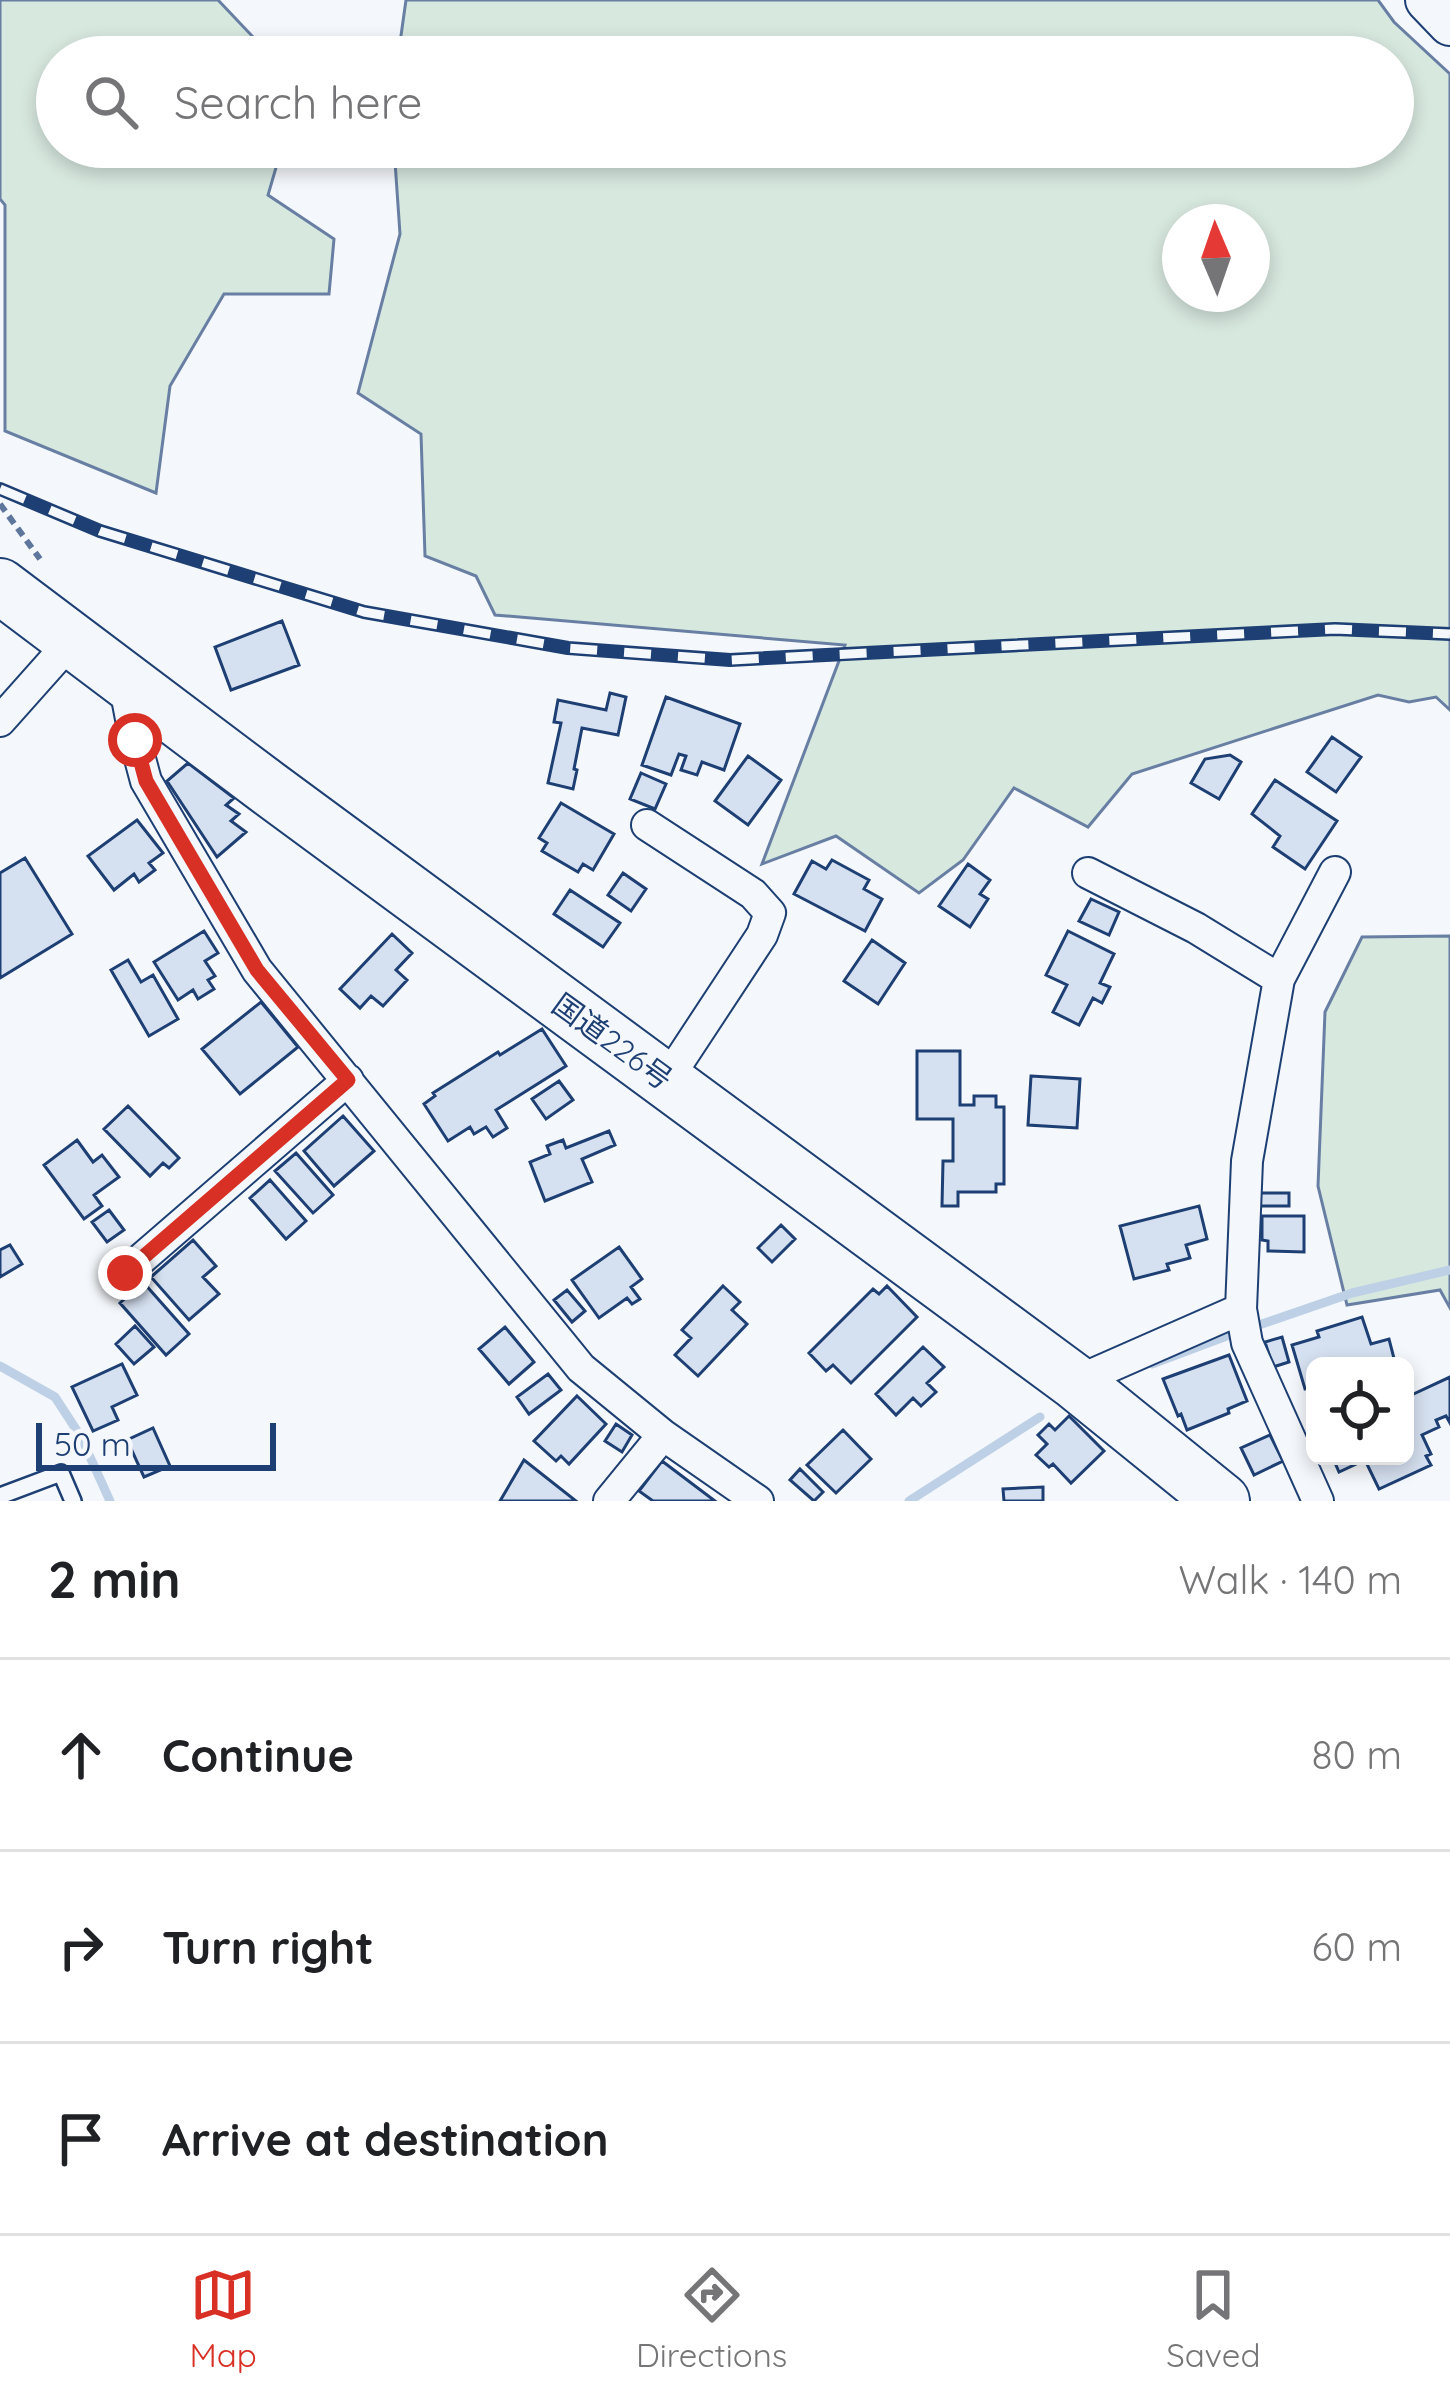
<!DOCTYPE html>
<meta charset="utf-8">
<style>
:root{--surface:#fff;--page:#f2f2f2;--text:#202124;--muted:#757577;--line:#e0e0e0;--accent:#d93025}
body{margin:0;font-family:Quicksand,"Noto Sans JP",sans-serif;background:var(--page);color:var(--text)}
.controls{position:absolute;right:36px;bottom:36px;display:grid;overflow:hidden;border-radius:18px;box-shadow:0 6px 18px #0003}
.controls button{width:108px;height:108px;display:grid;place-items:center;padding:0;border:0;border-bottom:3px solid var(--line);background:var(--surface);color:var(--text);font:60px sans-serif}
.compass{position:absolute;left:1162px;top:204px;width:108px;height:108px;border-radius:50%;background:var(--surface);box-shadow:0 6px 18px #0003;rotate:358deg}
.scale{position:absolute;left:36px;bottom:30px;width:240px;box-sizing:border-box;padding-left:12px;border:6px solid #1d3f73;border-top:0;font-size:33px;line-height:42px;white-space:nowrap;color:#1d3f73;-webkit-text-stroke:9px #f4f7fb;paint-order:stroke}
.stop{position:absolute;width:36px;height:36px;margin:-27px;border:9px solid #d93025;border-radius:50%;background:#fff}
.stop.end{background:#d93025;border-color:#fff;box-shadow:0 3px 12px #0008}
.list{margin:0;padding:0;list-style:none}
h2{display:flex;justify-content:space-between;align-items:center;height:156px;margin:0;padding:0 48px;font-size:51px}
h2 small{font-size:39px;font-weight:400;color:var(--muted)}
.list li{display:grid;grid-template-columns:78px 1fr auto;gap:36px;align-items:center;box-sizing:border-box;height:192px;padding:0 48px;border-top:3px solid var(--line)}
.list b{display:block;font-size:45px;white-space:nowrap}
.list em{font-size:39px;font-style:normal;color:var(--muted)}
.icon{flex:none;width:66px;height:66px;fill:none;stroke:currentColor;stroke-width:2;stroke-linecap:round;stroke-linejoin:round}
.map{position:relative;flex:none;width:1450px;height:1501px;overflow:hidden}
.search{position:absolute;background:var(--surface);box-shadow:0 6px 18px #0003;left:36px;right:36px;top:36px;height:132px;display:flex;align-items:center;gap:30px;box-sizing:border-box;padding:0 42px;border-radius:66px;color:var(--muted);font-size:45px}
.sheet{height:732px;background:var(--surface)}
nav{display:flex;justify-content:space-around;align-items:center;box-sizing:border-box;height:168px;border-top:3px solid var(--line);background:var(--surface);font-size:33px;color:var(--muted)}
nav a{display:grid;justify-items:center;gap:6px}
nav .on{color:var(--accent)}
.map>svg:first-child{display:block}
.green{fill:#d7e8df;stroke:#687fa3;stroke-width:3;fill-rule:evenodd}
.lines{fill:none;stroke-linecap:round;stroke-linejoin:round}
.stream{stroke:#bed0e5;stroke-width:9}
.building{fill:#d5e0f0;stroke:#1d3f73;stroke-width:3}
.lane-casing{stroke:#1d3f73;stroke-width:20}
.street-casing{stroke:#1d3f73;stroke-width:34}
.secondary-casing{stroke:#1d3f73;stroke-width:46}
.highway-casing{stroke:#1d3f73;stroke-width:58}
.path{stroke:#5e769c;stroke-width:6;stroke-dasharray:9 6;stroke-linecap:butt}
.lane{stroke:#f4f7fb;stroke-width:15}
.street{stroke:#f4f7fb;stroke-width:30}
.secondary{stroke:#f4f7fb;stroke-width:42}
.highway{stroke:#f4f7fb;stroke-width:54}
.rail-casing{stroke:#1d3f73;stroke-width:14}
.rail{stroke:#f4f7fb;stroke-width:9;stroke-dasharray:27;stroke-linecap:butt}
.route{stroke:#d93025;stroke-width:15}
.labels{text-anchor:middle;stroke-width:9;stroke-linejoin:round;paint-order:stroke}
.street-label{font-size:30px;fill:#1d3f73;stroke:#f4f7fb}
</style>
<div class="map">
<svg width="1450" height="1501" viewBox="0 0 1450 1501">
<rect width="100%" height="100%" fill="#f4f7fb"/>
<path class="green" d="M0 0H218L272 57H57V147H282L268 195 334 239 329 294H224L170 386 156 493 5 431V205L0 199Z
M406 0H1378L1394 22 1450 74V710L1436 697 1409 702 1378 695 1132 774 1088 827 1014 788 963 860 919 893 836 836 762 864 845 645 495 615 476 576 425 556 421 434 358 393 400 234 394 147H1393V57H398ZM1252 222V294H1180V222Z
M1450 936V1308L1440 1290 1347 1305 1318 1186 1325 1012 1362 937Z"/>
<g class="lines">
<path class="stream" d="M1262 1324 1352 1293 1450 1270
M1152 1364 1232 1334
M0 1366 55 1397 81 1437 110 1501
M909 1501 1040 1417"/>
</g>
<path class="building" d="M282 621 299 665 231 690 215 647Z
M610 693 626 697 618 735 582 728 574 769 577 770 573 789 548 783 561 723 554 722 558 700 606 710Z
M666 697 740 724 724 770 702 762 697 775 681 770 686 756 679 754 671 775 642 765Z
M1332 737 1361 757 1336 792 1307 772Z
M1230 755 1241 762 1219 799 1191 783 1205 759Z
M748 756 781 780 748 825 715 801Z
M188 763 234 798 226 805 239 814 231 821 246 832 217 857 167 781Z
M641 773 666 784 655 809 630 799Z
M1275 780 1337 821 1305 869 1273 847 1280 836 1252 814Z
M561 803 614 834 593 870 583 864 578 872 542 851 547 843 539 838Z
M137 820 163 853 149 863 155 870 139 882 134 874 114 890 88 856Z
M25 858 72 934 0 978V873Z
M832 860 869 880 864 889 882 899 865 931 794 894 812 861 826 869Z
M968 864 990 880 980 894 988 899 970 927 939 906Z
M623 873 646 889 631 911 608 895Z
M570 890 620 923 603 947 554 914Z
M1091 899 1119 912 1109 935 1079 921Z
M204 931 218 953 205 961 215 976 208 980 214 989 198 999 193 990 178 1000 154 962Z
M1068 931 1114 954 1100 983 1110 987 1102 1003 1093 998 1079 1025 1053 1012 1067 985 1046 975Z
M392 934 412 953 396 970 407 980 383 1006 371 996 360 1008 340 989Z
M872 940 905 963 878 1004 844 981Z
M128 960 141 982 153 975 178 1019 149 1036 111 970Z
M261 1002 298 1047 240 1094 202 1049Z
M542 1029 566 1066 496 1110 507 1128 493 1137 486 1127 474 1134 470 1127 448 1141 424 1104 435 1096 433 1093 498 1052 500 1055Z
M917 1051H960V1105H974V1096H996V1107H1004V1184H996V1192H958V1206H942L943 1161H953V1119H917Z
M1031 1076 1080 1079 1077 1128 1028 1125Z
M559 1081 573 1100 546 1119 532 1099Z
M128 1106 179 1158 169 1168 163 1163 150 1176 104 1129Z
M343 1116 374 1151 334 1186 304 1151Z
M609 1131 615 1145 582 1159 592 1182 545 1201 530 1162 550 1154 547 1146 563 1140 566 1148Z
M77 1140 93 1162 102 1155 119 1177 94 1195 102 1206 84 1219 44 1165Z
M296 1153 333 1195 313 1213 275 1171Z
M270 1180 306 1221 286 1239 250 1198Z
M1258 1193H1289V1206H1258Z
M1199 1206 1207 1239 1186 1245 1190 1258 1167 1264 1169 1270 1134 1279 1120 1226Z
M109 1210 124 1230 107 1242 92 1222Z
M1262 1216H1304V1252L1268 1251V1241L1262 1240Z
M781 1225 795 1239 772 1262 758 1248Z
M193 1240 216 1266 203 1277 219 1294 189 1320 151 1277Z
M10 1245 22 1264 0 1277V1250Z
M619 1247 642 1279 631 1287 640 1299 632 1304 627 1298 599 1318 572 1280Z
M143 1282 189 1334 166 1355 120 1303Z
M723 1286 740 1302 732 1310 747 1324 698 1376 675 1355 691 1338 682 1330Z
M887 1286 917 1317 851 1383 833 1365 826 1371 809 1353 873 1289 879 1294Z
M567 1290 585 1311 572 1322 554 1300Z
M1362 1317 1371 1344 1389 1339 1396 1366H1315V1386L1305 1389 1292 1345 1319 1337 1317 1331Z
M135 1326 154 1347 134 1364 116 1344Z
M505 1327 534 1362 509 1384 479 1349Z
M1282 1337 1289 1362 1273 1367 1265 1342Z
M923 1347 944 1367 927 1383 936 1392 921 1406 913 1398 896 1415 876 1394Z
M1229 1355 1247 1401 1228 1409 1229 1413 1187 1430 1181 1414 1178 1416 1163 1379Z
M122 1364 137 1395 112 1407 118 1420 93 1431 72 1387Z
M548 1374 561 1390 529 1414 517 1397Z
M1450 1377V1423L1446 1416 1436 1420 1439 1427 1422 1435 1431 1454 1426 1456 1431 1465 1379 1489 1365 1460 1339 1472 1332 1456H1405V1419L1409 1417 1405 1398Z
M577 1396 606 1424 569 1464 561 1456 556 1461 534 1441Z
M1069 1416 1104 1451 1071 1483 1053 1464 1049 1467 1036 1455 1047 1444 1038 1435 1049 1424 1055 1430Z
M616 1424 632 1435 622 1452 605 1441Z
M153 1428 170 1466 144 1477 127 1440Z
M843 1430 871 1459 836 1493 807 1465Z
M1270 1435 1283 1461 1254 1475 1241 1448Z
M524 1460 576 1501H500Z
M662 1461 715 1501H653L639 1491Z
M800 1469 823 1492 814 1501 790 1480Z
M1043 1487V1501H1004L1003 1489Z"/>
<g class="lines">
<defs>
<path id="lane" d="M0 1496 61 1473 73 1501"/>
<path id="street" d="M124 682 135 740 146 781 257 970 581 1368 663 1435 758 1501
M0 721 73 639
M647 825 753 894 770 913 762 935 666 1081
M1088 873 1196 928 1279 979
M125 1273 348 1080
M1075 1382 1241 1309
M609 1501 663 1435
M1318 1501 1247 1343 1241 1309 1247 1161 1279 979 1335 872"/>
<path id="secondary" d="M1427 0 1450 24"/>
<path id="highway" d="M0 586 267 787 1075 1382 1222 1501"/>
</defs>
<use href="#lane" class="lane-casing"/>
<use href="#street" class="street-casing"/>
<use href="#secondary" class="secondary-casing"/>
<use href="#highway" class="highway-casing"/>
<path class="path" d="M0 504 40 559"/>
<use href="#lane" class="lane"/>
<use href="#street" class="street"/>
<use href="#secondary" class="secondary"/>
<use href="#highway" class="highway"/>
<defs>
<path id="rail" d="M0 489 100 531 364 612 568 648 730 660 1335 629 1450 634"/>
</defs>
<use href="#rail" class="rail-casing"/>
<use href="#rail" class="rail"/>
</g>
<g class="lines">
<path class="route" d="M125 1273 348 1080 257 970 146 781 135 740"/>
</g>
<g class="labels">
<g class="street-label">
<text transform="translate(612 1042) rotate(36)" y="10">国道226号</text>
</g>
</g>
</svg>
<div class="controls">
<button><svg class="icon" aria-label="locate" viewBox="0 0 24 24"><circle cx="12" cy="12" r="6"/><path d="M12 2v4M12 18v4M2 12h4M18 12h4"/></svg></button>
</div>
<svg class="compass" viewBox="-18 -18 36 36"><path d="M0-13l5 13h-10z" fill="#e53935"/><path d="M0 13l5-13h-10z" fill="#757577"/></svg>
<div class="scale">50 m</div>
<div class="stop" style="left:135px;top:740px"></div>
<div class="stop end" style="left:125px;top:1273px"></div>
<div class="search"><svg class="icon" aria-label="search" viewBox="0 0 24 24"><circle cx="10" cy="10" r="6"/><path d="M15 15l6 6"/></svg>Search here</div>
</div>
<section class="sheet">
<h2>2 min<small>Walk · 140 m</small></h2>
<ul class="list">
<li><svg class="icon" aria-label="ahead" viewBox="0 0 24 24"><path d="M12 20V5M6 11l6-6 6 6"/></svg><div><b>Continue</b></div><em>80 m</em></li>
<li><svg class="icon" aria-label="right" viewBox="0 0 24 24"><path d="M7 20v-9h11M14 6l5 5-5 5"/></svg><div><b>Turn right</b></div><em>60 m</em></li>
<li><svg class="icon" aria-label="arrive" viewBox="0 0 24 24"><path d="M6 21V4h12l-3 4 3 4H6"/></svg><div><b>Arrive at destination</b></div></li>
</ul>
</section>
<nav>
<a class="on"><svg class="icon" aria-label="map" viewBox="0 0 24 24"><path d="M3 6l6-2 6 2 6-2v14l-6 2-6-2-6 2zM9 4v14M15 6v14"/></svg>Map</a>
<a><svg class="icon" aria-label="directions" viewBox="0 0 24 24"><path d="M12 3l9 9-9 9-9-9zM9 14v-3h6M13 9l2 2-2 2"/></svg>Directions</a>
<a><svg class="icon" aria-label="saved" viewBox="0 0 24 24"><path d="M7 4h10v16l-5-4-5 4z"/></svg>Saved</a>
</nav>
